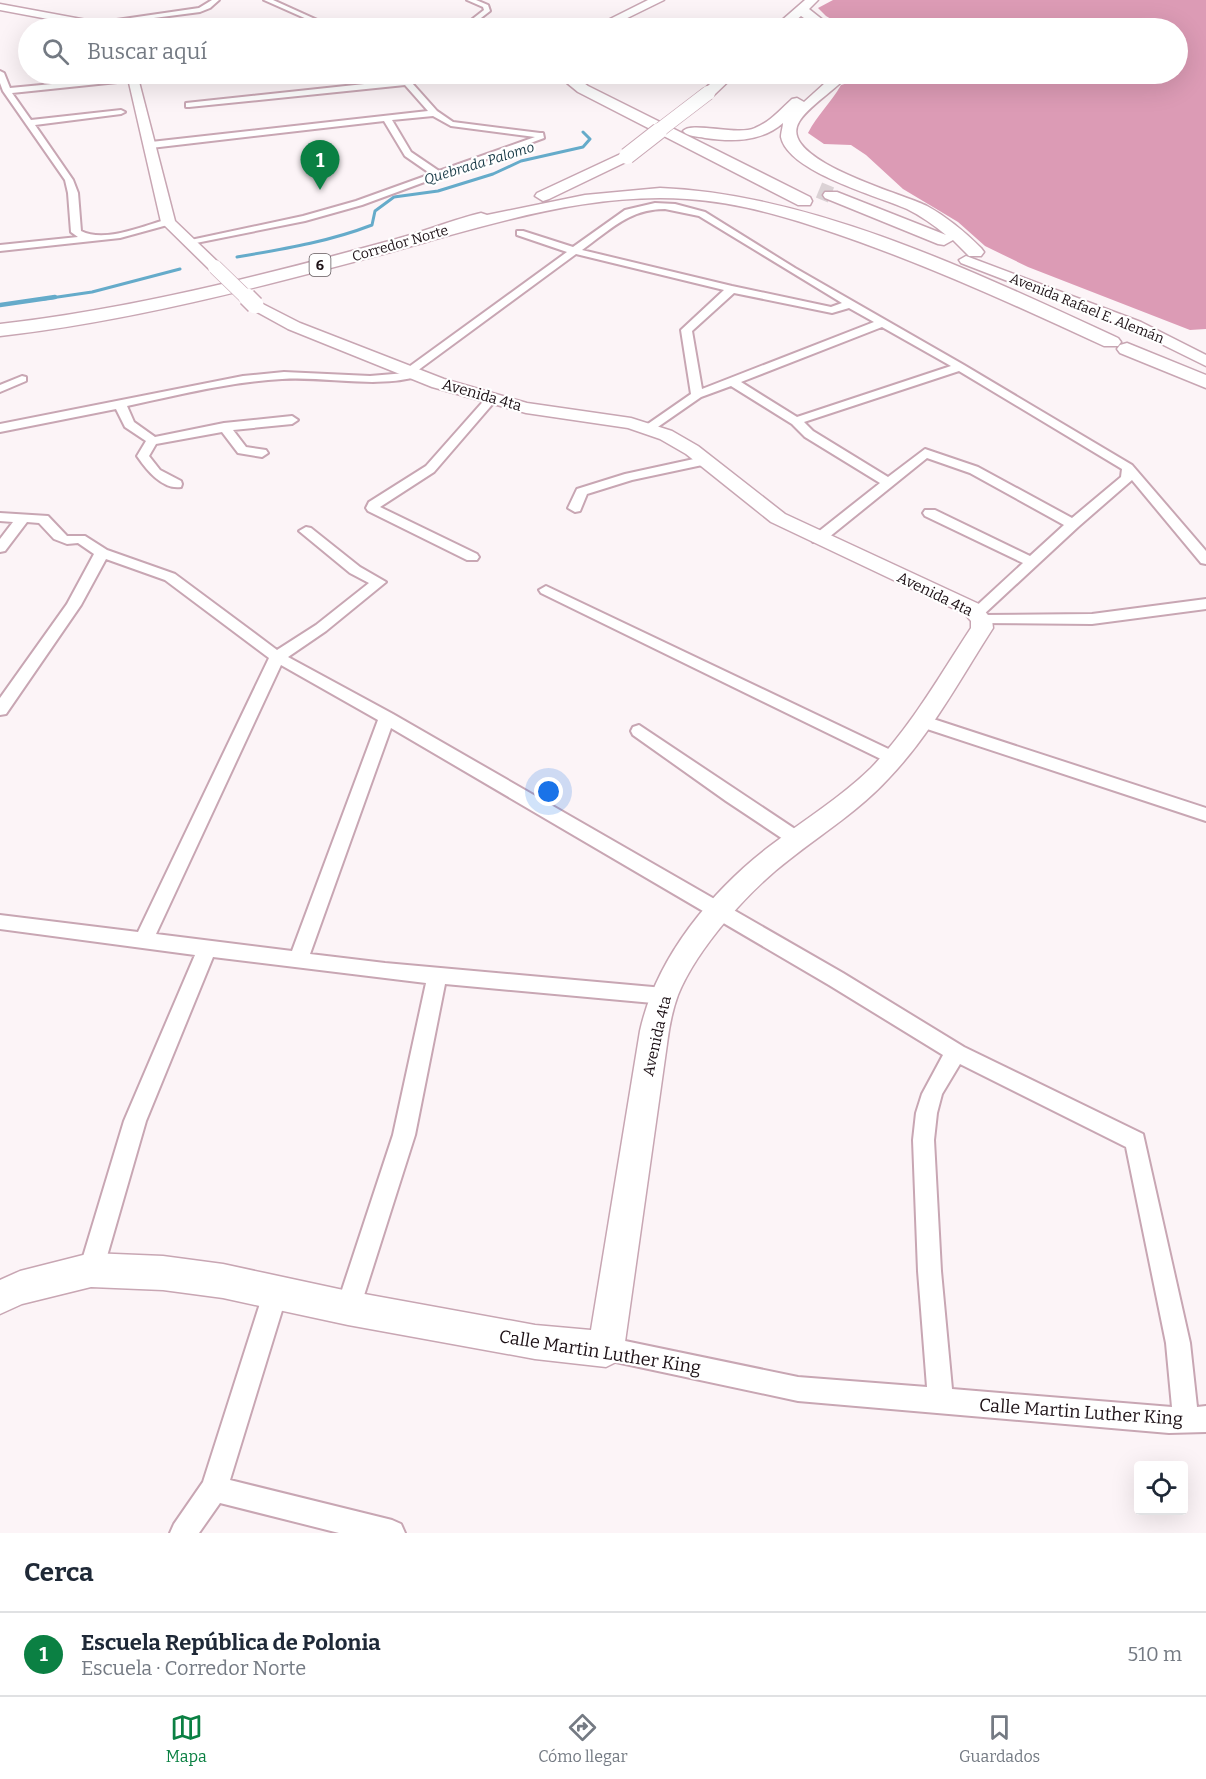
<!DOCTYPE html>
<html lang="es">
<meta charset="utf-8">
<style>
:root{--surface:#fff;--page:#f2f2f3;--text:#1f2937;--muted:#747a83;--line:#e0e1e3;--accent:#0b8043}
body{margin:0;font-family:Bitter,serif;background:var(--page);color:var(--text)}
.controls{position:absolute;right:18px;bottom:18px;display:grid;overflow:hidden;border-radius:6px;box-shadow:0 6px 24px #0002}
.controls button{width:54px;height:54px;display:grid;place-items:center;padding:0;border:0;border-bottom:2px solid var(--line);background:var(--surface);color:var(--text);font:30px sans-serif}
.you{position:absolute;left:549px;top:792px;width:21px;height:21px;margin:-15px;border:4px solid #fff;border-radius:50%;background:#1a73e8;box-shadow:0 0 0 9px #1a73e833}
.badge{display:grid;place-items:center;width:39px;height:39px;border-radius:50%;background:var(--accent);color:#fff;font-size:20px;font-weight:700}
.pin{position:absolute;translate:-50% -50px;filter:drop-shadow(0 2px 3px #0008)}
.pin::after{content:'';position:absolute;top:32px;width:21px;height:18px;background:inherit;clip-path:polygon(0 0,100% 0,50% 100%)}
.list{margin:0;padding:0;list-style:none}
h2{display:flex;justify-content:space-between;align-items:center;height:78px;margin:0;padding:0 24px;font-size:26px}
h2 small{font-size:20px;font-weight:400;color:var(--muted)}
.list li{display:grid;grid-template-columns:39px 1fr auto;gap:18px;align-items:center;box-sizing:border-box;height:84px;padding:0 24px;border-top:2px solid var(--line)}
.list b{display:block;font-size:22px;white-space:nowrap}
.list p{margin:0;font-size:20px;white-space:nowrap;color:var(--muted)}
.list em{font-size:20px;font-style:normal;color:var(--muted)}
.icon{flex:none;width:33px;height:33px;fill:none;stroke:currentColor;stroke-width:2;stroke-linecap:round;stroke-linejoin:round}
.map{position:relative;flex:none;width:1206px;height:1533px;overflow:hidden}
.search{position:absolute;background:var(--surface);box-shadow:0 6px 24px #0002;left:18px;right:18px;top:18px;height:66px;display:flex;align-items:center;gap:15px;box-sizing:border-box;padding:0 21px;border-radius:33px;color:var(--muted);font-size:22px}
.sheet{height:162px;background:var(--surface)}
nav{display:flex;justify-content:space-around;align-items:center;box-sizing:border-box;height:84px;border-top:2px solid var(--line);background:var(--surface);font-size:16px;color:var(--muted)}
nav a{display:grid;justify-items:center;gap:3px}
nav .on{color:var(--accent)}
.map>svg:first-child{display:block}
.forest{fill:#dc9bb5}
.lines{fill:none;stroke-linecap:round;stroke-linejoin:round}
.stream-far1{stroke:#65abca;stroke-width:3}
.stream{stroke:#65abca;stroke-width:4.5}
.highway-tunnel{stroke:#dbd2d5;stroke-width:16;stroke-dasharray:16 8;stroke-linecap:butt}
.street-casing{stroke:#c8a6b3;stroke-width:4}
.secondary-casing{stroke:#c8a6b3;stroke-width:3}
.highway-casing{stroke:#c8a6b3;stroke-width:3}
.street{fill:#fff;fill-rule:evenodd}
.secondary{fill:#fff;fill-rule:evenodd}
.highway{fill:#fff;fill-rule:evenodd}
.secondary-bridge-far1-casing{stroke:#c8a6b3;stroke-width:15;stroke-linecap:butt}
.secondary-bridge-casing{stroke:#c8a6b3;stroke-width:20;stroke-linecap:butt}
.highway-bridge-far1-casing{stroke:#c8a6b3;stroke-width:15;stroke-linecap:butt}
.highway-bridge-casing{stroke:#c8a6b3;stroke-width:18;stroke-linecap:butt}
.secondary-bridge-far1{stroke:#fff;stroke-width:14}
.secondary-bridge{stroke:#fff;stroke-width:17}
.highway-bridge-far1{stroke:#fff;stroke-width:14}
.highway-bridge{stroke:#fff;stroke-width:16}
.labels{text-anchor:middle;stroke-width:4.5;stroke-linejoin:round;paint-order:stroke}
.far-water-label{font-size:14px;font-style:italic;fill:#183a47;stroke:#fff}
.far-street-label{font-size:14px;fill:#1d1116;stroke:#fff}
.shield{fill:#fff;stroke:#61585c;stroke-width:1.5}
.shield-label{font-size:14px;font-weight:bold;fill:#1d1116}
.street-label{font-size:15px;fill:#1d1116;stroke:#fff}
.near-street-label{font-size:18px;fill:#1d1116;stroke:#fff}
</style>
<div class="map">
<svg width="1206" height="1533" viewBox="0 0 1206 1533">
<rect width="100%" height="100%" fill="#fcf4f7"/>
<path class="forest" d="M833 0H1206V329L1190 330 1028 267 985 246 958 222 903 189 866 155 851 145 824 144 808 133C817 115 831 103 841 85L878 74H1178V28H846L826 16 818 8Z"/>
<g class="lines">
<path class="stream-far1" d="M237 257C283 249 328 242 372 225L375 211 394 197 438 191 493 174 521 161 583 147 590 139 583 132
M44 299 92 292 180 269"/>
<path class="stream" d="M0 305 55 297"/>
<path class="highway-tunnel" d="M819 190 831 195"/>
<defs>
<path id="street" d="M212 0H219L210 8 200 12 92 26 89 24 199 8Z
M264 0H273L335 28H327Z
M467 0H476L488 5 490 11 468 28H461L484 10 483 7Z
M0 71 4 73 10 88 158 74H178L175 76 12 93 31 120 121 110 125 112 121 114 35 125 73 180 78 193 81 231C105 243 143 226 168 219L173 222 171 224 120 238 0 251V245L78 237 71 232 68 193 65 180 3 91 0 83Z
M398 74H404L437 111 453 122 540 133H543L544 138 362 205 305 221 186 245V241L303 216 356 201 431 174 405 156 384 121 151 148 147 145 151 142 428 111 405 85 189 107H186V103L402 80ZM433 116 451 126 535 137 439 171 411 152 392 120Z
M655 203 675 204 705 212 795 268 964 365 1132 465 1206 551V564L1201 563 1132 480 1078 527 983 615 1092 614 1206 599V609L1092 624 976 623 974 620 976 617 970 613 972 610 1023 563 925 516 923 513 925 510H935L1030 556 1064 525 970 473 927 458 823 542H813L811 539 813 536 880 483 805 437 792 424 731 386 701 397 652 431 648 432 642 428 691 394 681 330 724 290 576 254 417 371 422 374 420 376C374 389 328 376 282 379 229 382 178 395 127 406L134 422 155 437 224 423 292 416 298 420 292 424 233 430 246 447 266 450 268 453 262 457 238 453 222 432 156 444 149 456 160 470 181 481 182 484 181 487C162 490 146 469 137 456L146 441 125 427 116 409 0 432V424L243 376 284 372 370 376 406 373V369L567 252 517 235V231H523L573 247 625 210ZM665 209 699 216 842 303 831 307 732 286 582 250C610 230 629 209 665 209ZM734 293 832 313 849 308 874 322 702 389 692 331ZM882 327 951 366 797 417 741 382ZM959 371 1122 469 1121 477 1072 518 978 467 925 449 888 477 813 431 804 422Z
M22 376 26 377V381L0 392V385Z
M492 394 498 398 496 400 434 472 380 507 477 554 479 557 477 560H467L368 511 366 508 369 502 426 466 488 396Z
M703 457 707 458 709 461 707 464 632 480 587 494 580 511 575 512 568 508 577 489 625 474Z
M0 513 48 516 67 536H85L107 550 175 574 277 650 316 625 369 583 350 573 299 531 306 527 311 528 360 567 386 582 326 631 288 657 393 714 843 973 964 1047 1143 1134 1190 1343 1197 1407 1206 1406V1432L1169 1433 798 1401 597 1358 594 1349 597 1340 606 1337 798 1377 927 1387 918 1271 913 1140 916 1113 922 1094 943 1055 829 985 391 728 310 954 385 963 664 988 671 990 674 996 671 1002 664 1004 445 984 415 1135 360 1308 356 1316 348 1320 340 1316 336 1308 393 1135 426 983 213 957 146 1121 103 1270 99 1278 91 1282 83 1278 79 1270 124 1121 195 955 0 929V915L138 932 269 658 165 580 106 559 81 605 6 714 0 715V698L67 604 94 554 78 543 67 544 54 539 39 523 27 522 5 551 0 552V539L13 522 0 521ZM281 665 378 720 292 951 156 934ZM960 1064 1126 1147 1166 1343 1172 1407 952 1389 941 1271 934 1140 937 1113 942 1094Z
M546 586 899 754 901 758 899 762H887L541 593 539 590Z
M921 715 1206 808V821L915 725 913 721 915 717Z
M639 725 804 835 807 840 804 845 798 847 792 845 726 801 633 735 631 731 633 727Z
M276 1279 284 1283 288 1291 230 1480 392 1520 401 1524 405 1533H339L220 1503 199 1533H170L174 1524 203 1482 264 1291 268 1283Z"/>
<path id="secondary" d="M0 4 92 21 110 28H96L0 10Z
M127 74H137L175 221 220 264 222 267 220 270H210L161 222Z
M966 256 1141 322 1206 355V366L1129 328 961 263 959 260Z
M255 300 300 323 444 379 527 403 631 418 672 431 698 446 785 514 979 604 992 620 993 628C960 679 931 734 889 778 860 810 824 832 790 859 750 889 697 948 678 995 672 1011 669 1028 667 1044L624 1349 618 1361 606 1367 535 1359 348 1325 223 1298 163 1290 91 1287 22 1304 0 1314V1280L20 1271 91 1253 163 1256 223 1264 348 1291 535 1325 591 1330 640 1031C656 958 711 891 770 846 804 820 840 798 871 768 911 727 940 675 971 628V621L965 614 771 522 686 454 660 439 628 428 526 413 432 387 288 329 250 308 247 305 250 302Z"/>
<path id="highway" d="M648 0H664L607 28H592Z
M805 0H818L809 9 833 28H819L801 16 786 28H773Z
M556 74H571L588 86 810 197 812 201 810 205H798L578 92Z
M722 74H736L713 96H703L701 93 703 90Z
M835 74H849C837 89 807 107 799 122 776 160 904 194 927 206 947 217 965 232 981 248L984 252 981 256H969L953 240 944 245 938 244 825 198 823 195 825 192H837L946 235C934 225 921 216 907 209 878 196 788 172 781 137 781 133 783 126 783 123 761 142 733 142 705 138 697 136 688 137 683 131 691 121 737 136 755 128 770 122 781 109 792 99L797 98 804 102Z
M627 151 635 156 632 159 549 199 543 201 535 196 537 193Z
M660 188C814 194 979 274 1118 338L1121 342 1118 346H1104C1024 309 943 272 860 242 804 222 747 203 687 199 584 192 481 227 383 254 256 288 131 321 0 336V324C134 309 264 275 393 240 423 232 452 220 481 213L487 215 585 195Z
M1127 343 1206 375V388L1120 353 1117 349 1120 345Z"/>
</defs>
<use href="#street" class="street-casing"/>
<use href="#secondary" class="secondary-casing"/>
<use href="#highway" class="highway-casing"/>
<use href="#street" class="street"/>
<use href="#secondary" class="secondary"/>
<use href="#highway" class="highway"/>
<defs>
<path id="secondary-bridge-far1" d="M215 267 248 299"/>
<path id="secondary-bridge" d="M247 297 255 305"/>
<path id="highway-bridge-far1" d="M657 132 708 93"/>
<path id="highway-bridge" d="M627 156 659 131"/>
</defs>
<use href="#secondary-bridge-far1" class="secondary-bridge-far1-casing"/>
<use href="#secondary-bridge" class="secondary-bridge-casing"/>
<use href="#highway-bridge-far1" class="highway-bridge-far1-casing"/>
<use href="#highway-bridge" class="highway-bridge-casing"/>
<use href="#secondary-bridge-far1" class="secondary-bridge-far1"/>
<use href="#secondary-bridge" class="secondary-bridge"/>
<use href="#highway-bridge-far1" class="highway-bridge-far1"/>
<use href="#highway-bridge" class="highway-bridge"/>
</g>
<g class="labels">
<g class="far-water-label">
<text transform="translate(479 163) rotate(-17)" y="5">Quebrada Palomo</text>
</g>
<g class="far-street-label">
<text transform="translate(400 243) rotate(-16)" y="5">Corredor Norte</text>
<text transform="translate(1087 308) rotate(22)" y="5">Avenida Rafael E. Alemán</text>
</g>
<rect class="shield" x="309.5" y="254" width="21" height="22" rx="4.5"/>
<g class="shield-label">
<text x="320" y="270">6</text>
</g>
<g class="street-label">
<text transform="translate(482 395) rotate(16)" y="5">Avenida 4ta</text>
<text transform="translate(935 594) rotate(26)" y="5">Avenida 4ta</text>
<text transform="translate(657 1036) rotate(-77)" y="5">Avenida 4ta</text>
</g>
<g class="near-street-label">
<text transform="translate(600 1352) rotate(9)" y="6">Calle Martin Luther King</text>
<text transform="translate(1081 1412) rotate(4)" y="6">Calle Martin Luther King</text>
</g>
</g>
</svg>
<div class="controls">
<button><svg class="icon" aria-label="locate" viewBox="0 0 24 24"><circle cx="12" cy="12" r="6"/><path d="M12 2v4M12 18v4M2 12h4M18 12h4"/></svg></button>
</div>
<div class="you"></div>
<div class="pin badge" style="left:320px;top:190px">1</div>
<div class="search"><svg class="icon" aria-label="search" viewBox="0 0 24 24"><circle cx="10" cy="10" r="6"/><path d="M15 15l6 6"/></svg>Buscar aquí</div>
</div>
<section class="sheet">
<h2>Cerca<small></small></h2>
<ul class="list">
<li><span class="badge">1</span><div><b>Escuela República de Polonia</b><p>Escuela · Corredor Norte</p></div><em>510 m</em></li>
</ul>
</section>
<nav>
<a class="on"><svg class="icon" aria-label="map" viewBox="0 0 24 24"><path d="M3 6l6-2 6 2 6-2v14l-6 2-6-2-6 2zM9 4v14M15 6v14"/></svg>Mapa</a>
<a><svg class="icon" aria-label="directions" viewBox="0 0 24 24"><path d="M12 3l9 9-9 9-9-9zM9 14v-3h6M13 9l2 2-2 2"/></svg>Cómo llegar</a>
<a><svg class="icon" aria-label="saved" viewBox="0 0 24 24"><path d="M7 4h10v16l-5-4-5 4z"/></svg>Guardados</a>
</nav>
